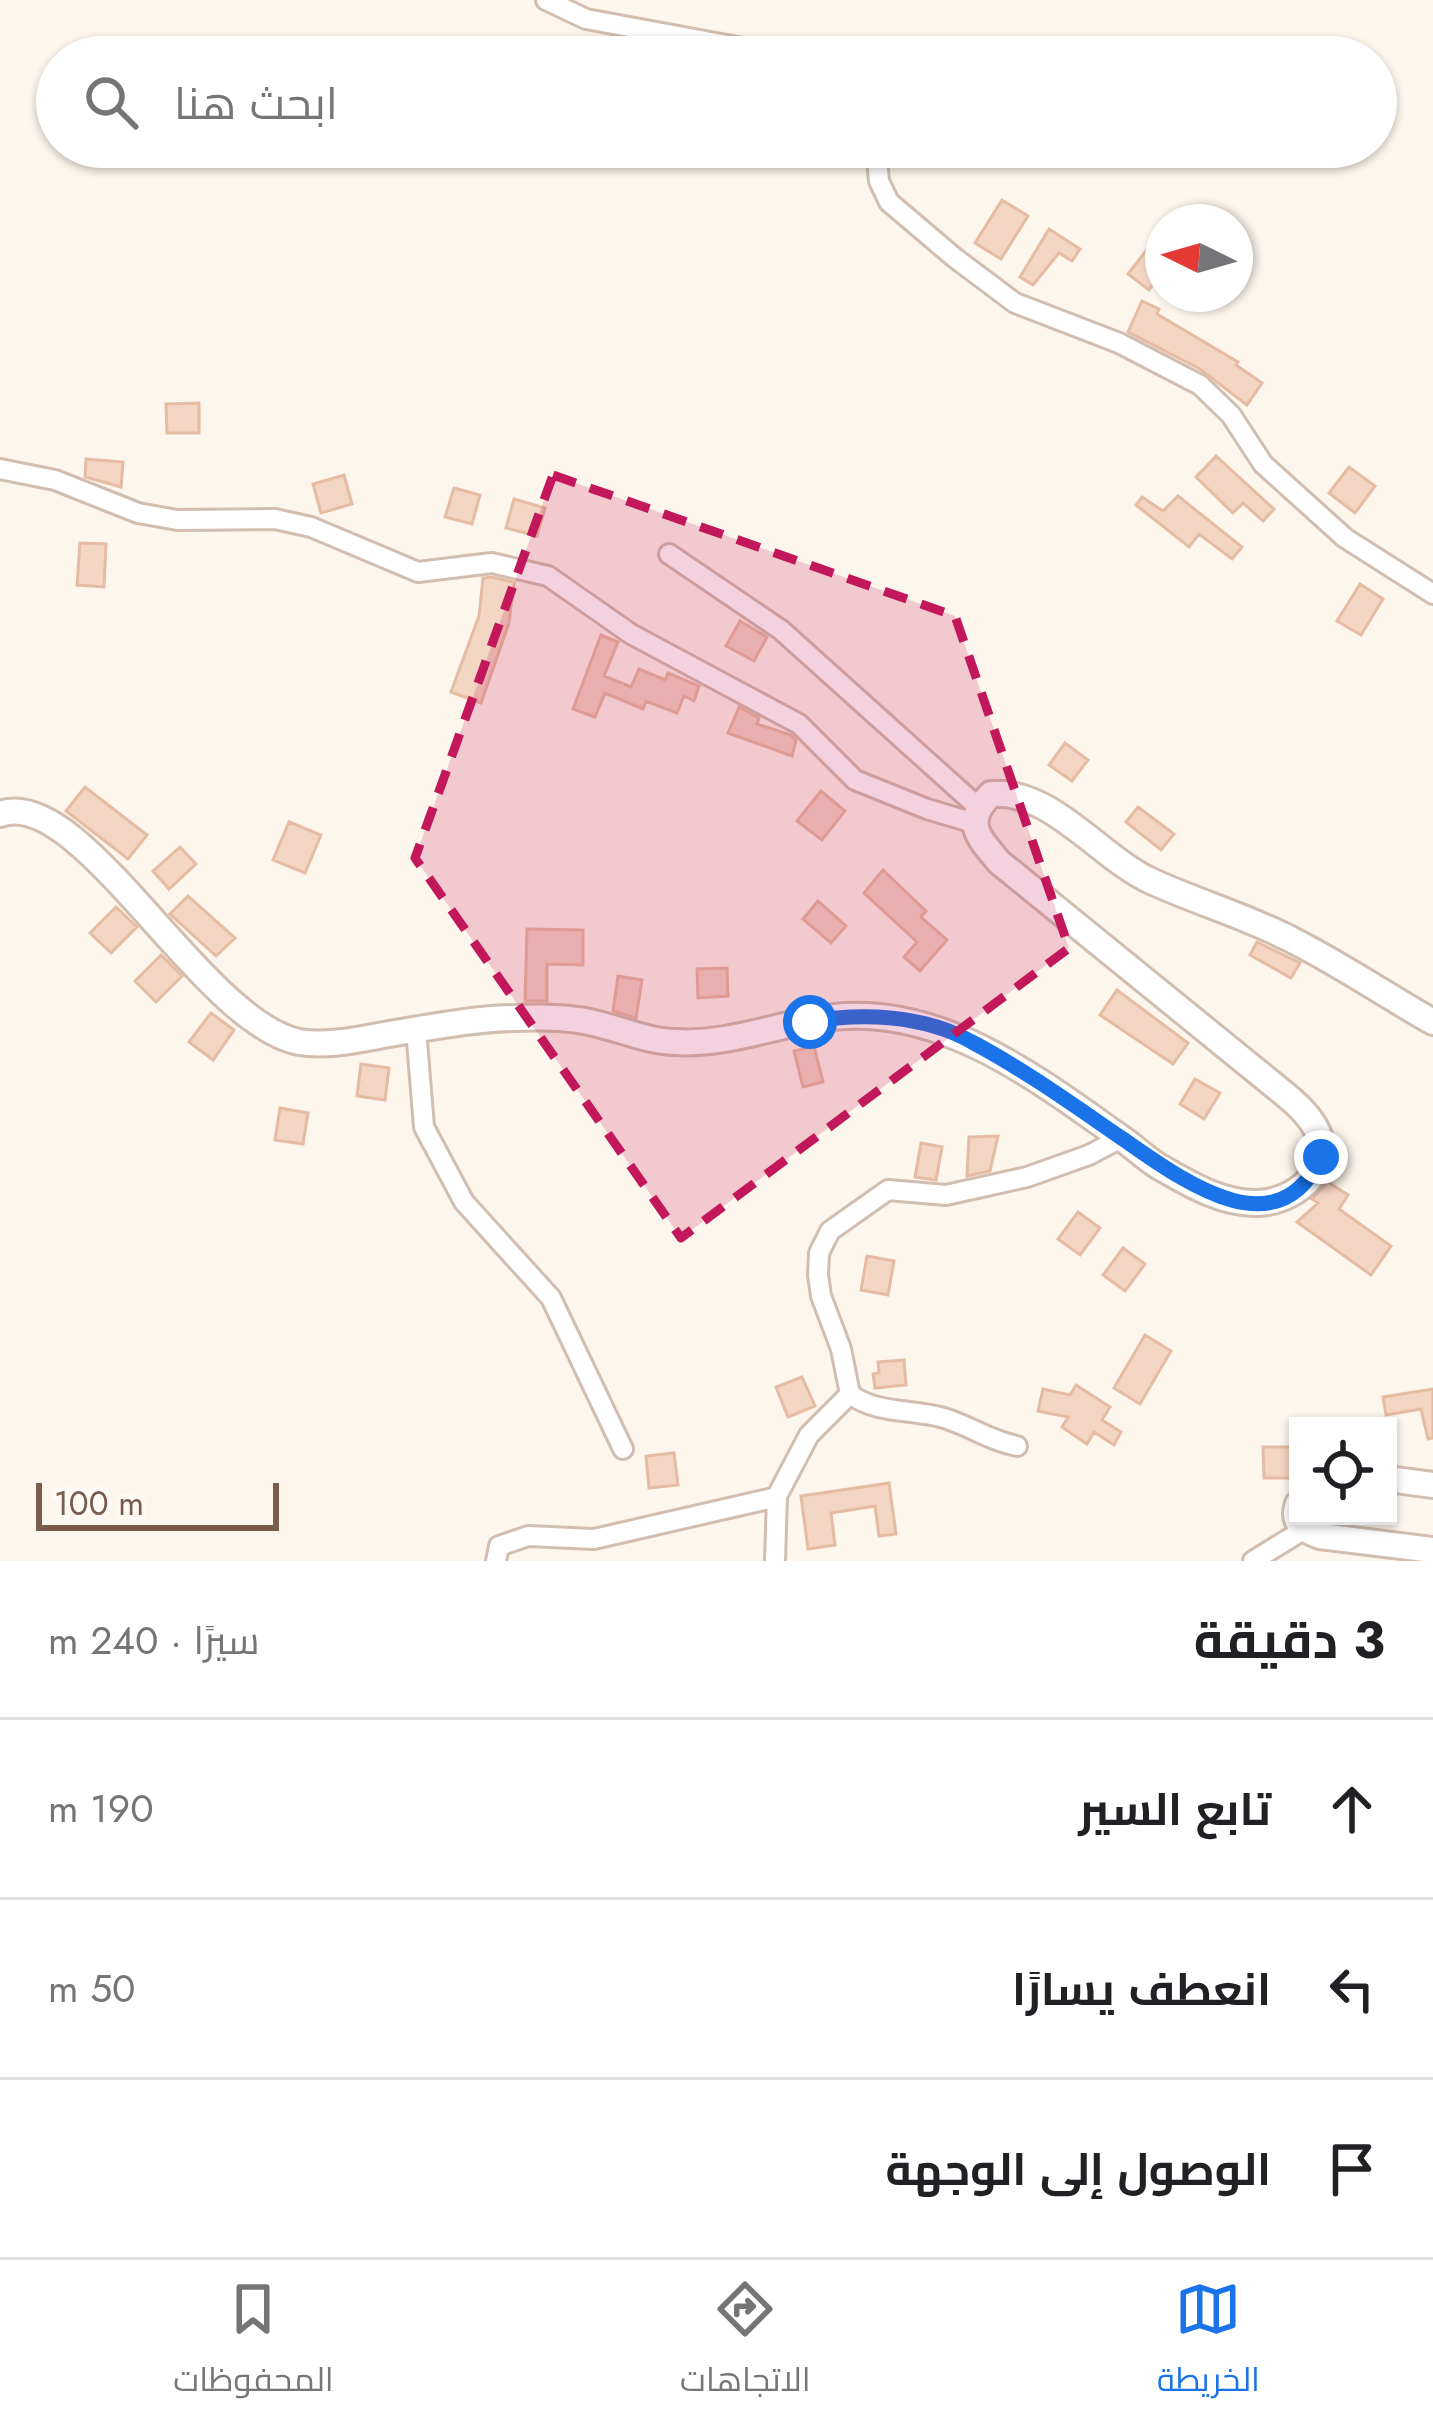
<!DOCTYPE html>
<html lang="ar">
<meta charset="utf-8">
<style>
:root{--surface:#fff;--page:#f6f6f6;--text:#202124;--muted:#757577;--line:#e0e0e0;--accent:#1a73e8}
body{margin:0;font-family:Jost,Cairo,sans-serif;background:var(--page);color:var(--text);direction:rtl}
.controls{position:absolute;right:36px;bottom:36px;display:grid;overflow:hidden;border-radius:0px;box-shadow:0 3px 9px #0004}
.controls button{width:108px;height:108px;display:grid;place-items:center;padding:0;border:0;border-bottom:3px solid var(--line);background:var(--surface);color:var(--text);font:60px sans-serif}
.compass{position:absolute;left:1145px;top:204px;width:108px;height:108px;border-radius:50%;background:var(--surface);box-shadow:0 3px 9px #0004;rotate:275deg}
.scale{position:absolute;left:36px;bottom:30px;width:243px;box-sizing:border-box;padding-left:12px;border:6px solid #7a5c4d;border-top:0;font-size:33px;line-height:42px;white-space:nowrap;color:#7a5c4d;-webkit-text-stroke:9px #fffaf3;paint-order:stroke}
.stop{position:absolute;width:36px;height:36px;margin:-27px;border:9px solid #1a73e8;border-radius:50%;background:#fff}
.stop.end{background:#1a73e8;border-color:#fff;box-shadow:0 3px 12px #0008}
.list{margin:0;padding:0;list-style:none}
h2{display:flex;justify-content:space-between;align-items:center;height:156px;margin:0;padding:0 48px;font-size:51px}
h2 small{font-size:39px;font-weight:400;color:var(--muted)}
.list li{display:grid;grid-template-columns:78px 1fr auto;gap:36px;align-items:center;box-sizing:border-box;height:180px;padding:0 48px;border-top:3px solid var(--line)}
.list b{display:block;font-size:45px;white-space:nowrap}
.list em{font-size:39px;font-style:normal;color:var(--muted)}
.icon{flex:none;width:66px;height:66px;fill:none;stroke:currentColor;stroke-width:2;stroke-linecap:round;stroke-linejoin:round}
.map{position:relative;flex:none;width:1433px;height:1561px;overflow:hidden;direction:ltr}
.search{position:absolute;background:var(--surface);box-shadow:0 3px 9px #0004;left:36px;right:36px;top:36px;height:132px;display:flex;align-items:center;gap:30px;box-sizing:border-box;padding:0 42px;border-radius:66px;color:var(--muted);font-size:45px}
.sheet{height:696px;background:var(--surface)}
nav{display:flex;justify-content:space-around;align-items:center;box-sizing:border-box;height:168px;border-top:3px solid var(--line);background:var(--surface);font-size:33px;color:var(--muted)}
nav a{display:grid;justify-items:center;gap:6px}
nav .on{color:var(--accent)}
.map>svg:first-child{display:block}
.building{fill:#f3d5c3;stroke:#e6bba3;stroke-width:3}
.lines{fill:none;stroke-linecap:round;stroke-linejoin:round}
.minor-casing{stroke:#d1beb0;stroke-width:24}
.tertiary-casing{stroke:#d1beb0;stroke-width:30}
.minor{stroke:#fff;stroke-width:18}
.tertiary{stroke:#fff;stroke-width:24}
.route{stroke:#1a73e8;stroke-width:15}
.marked{fill:#c2185b;fill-opacity:0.2;stroke:#c2185b;stroke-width:9;stroke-dasharray:24 15;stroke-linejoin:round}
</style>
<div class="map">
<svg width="1433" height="1561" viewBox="0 0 1433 1561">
<rect width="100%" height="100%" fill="#fdf6ec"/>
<path class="building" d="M1002 200 1028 216 1001 259 975 243Z
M1049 229 1080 249 1072 261 1059 253 1033 285 1020 277Z
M1152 243 1163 251V271L1149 290 1128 274Z
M1142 301 1159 309 1157 314 1238 362 1236 365 1262 383 1247 405 1200 369 1128 332Z
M199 403V433H167L166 404Z
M1216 456 1274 509 1263 521 1243 503 1233 513 1196 477Z
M86 459 123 462 121 487 85 477Z
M1349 467 1375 486 1355 513 1329 493Z
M344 475 352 504 321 513 313 484Z
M454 488 480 495 472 524 445 517Z
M1178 496 1242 547 1232 559 1199 534 1189 547 1136 505 1142 497 1163 511Z
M514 499 545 508 537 536 506 528Z
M80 543 106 544 104 587 77 585Z
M491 577 514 582 509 623 481 703 451 692 479 616 483 578Z
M1360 584 1383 599 1361 635 1337 621Z
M740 621 767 637 754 661 726 646Z
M601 635 618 642 604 676 631 687 639 669 665 680 668 673 699 686 694 701 684 696 677 713 646 701 643 709 605 693 595 717 573 709Z
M739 707 759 718 757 724 791 735 796 740 792 756 728 733Z
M1065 743 1088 760 1072 781 1049 765Z
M85 787 147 835 128 859 66 811Z
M821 791 845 811 822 840 797 821Z
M1138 807 1174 834 1161 850 1126 822Z
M289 822 321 835 305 873 273 860Z
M180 847 196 864 169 889 153 871Z
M883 870 926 911 921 917 947 940 920 971 904 957 917 942 864 893Z
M188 896 235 938 216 956 170 914Z
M818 901 846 926 831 943 803 919Z
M116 907 137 927 111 953 90 933Z
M527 929 583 930V965L547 964V1001H525Z
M1257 942 1300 963 1291 978 1250 955Z
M161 955 182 976 156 1002 135 981Z
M727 968 728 996 698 998 697 969Z
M618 976 642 980 636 1018 613 1011Z
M1117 990 1188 1043 1173 1064 1100 1015Z
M211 1013 234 1030 213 1060 189 1042Z
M814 1046 823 1082 803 1087 794 1051Z
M361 1064 389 1068 385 1100 357 1096Z
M1195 1079 1220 1093 1204 1119 1180 1104Z
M280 1108 308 1113 303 1144 275 1140Z
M998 1136 990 1171 967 1176 969 1137Z
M921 1143 942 1147 936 1180 915 1177Z
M1328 1182 1348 1195 1339 1209 1391 1246 1371 1275 1297 1222 1318 1203 1312 1199Z
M1078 1212 1100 1228 1080 1255 1058 1239Z
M1123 1248 1145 1264 1125 1291 1103 1275Z
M867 1256 894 1261 888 1295 861 1290Z
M1145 1335 1171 1351 1140 1404 1114 1388Z
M904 1360 906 1385 875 1388 873 1374 879 1373 878 1362Z
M802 1377 815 1406 788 1417 776 1387Z
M1076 1385 1110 1407 1102 1420 1121 1432 1114 1445 1094 1432 1087 1444 1062 1427 1068 1417 1038 1411 1043 1389 1070 1395Z
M1433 1389V1438L1428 1439 1421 1409 1386 1415 1383 1397Z
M1263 1447H1292L1293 1478H1264Z
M674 1453 678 1485 649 1488 646 1456Z
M889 1483 896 1534 879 1536 875 1506 831 1513 835 1545 808 1549 801 1496Z"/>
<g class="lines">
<defs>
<path id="minor" d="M546 0 586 19 791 57
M876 147 879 181 889 202 955 258 1015 303 1119 343 1200 385 1231 415 1263 464 1345 538 1433 594
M0 469 55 480 138 513 177 520 275 519 311 527 418 572 492 563 548 576 631 634 799 724 855 780 927 809 974 823
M669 554 781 630 978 807
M416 1029 424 1127 464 1202 551 1298 623 1449
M1017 1446C990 1441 970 1426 944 1418 914 1409 875 1414 850 1394L841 1349 821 1296 818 1275 819 1253 830 1231 888 1190 946 1195 1027 1177 1089 1155 1121 1138
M496 1561 499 1546 528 1536 594 1539 777 1497
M775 1561 777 1496 809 1435 850 1394
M1253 1561 1303 1530"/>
<path id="tertiary" d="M0 814C82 785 201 1022 299 1042 327 1047 361 1039 389 1034 431 1027 472 1019 514 1018 535 1017 558 1017 578 1020 610 1024 642 1041 675 1042 733 1046 788 1019 845 1016 949 1010 1040 1081 1121 1138 1136 1148 1149 1162 1165 1170 1193 1186 1224 1204 1258 1203 1292 1202 1334 1172 1318 1133 1310 1114 1292 1100 1276 1087L999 862C977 836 963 822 991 794 1051 789 1099 857 1151 881 1199 903 1249 917 1296 942 1343 966 1387 996 1433 1022
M1388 1479 1433 1485
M1298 1504C1291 1523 1304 1530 1320 1536L1433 1550"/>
</defs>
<use href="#minor" class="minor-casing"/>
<use href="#tertiary" class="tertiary-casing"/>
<use href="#minor" class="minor"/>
<use href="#tertiary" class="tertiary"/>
</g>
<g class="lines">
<path class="route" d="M810 1022C861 1012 924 1015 972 1042 1023 1069 1072 1104 1120 1137 1177 1176 1276 1254 1321 1157"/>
</g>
<path class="marked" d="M553 475 955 616 1069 948 681 1238 415 858Z"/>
</svg>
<div class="controls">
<button><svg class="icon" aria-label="locate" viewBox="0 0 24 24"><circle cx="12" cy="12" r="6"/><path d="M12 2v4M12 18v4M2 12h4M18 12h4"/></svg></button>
</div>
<svg class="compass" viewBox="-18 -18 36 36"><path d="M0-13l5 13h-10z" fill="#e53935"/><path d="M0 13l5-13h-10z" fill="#757577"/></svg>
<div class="scale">100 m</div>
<div class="stop" style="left:810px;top:1022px"></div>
<div class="stop end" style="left:1321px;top:1157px"></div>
<div class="search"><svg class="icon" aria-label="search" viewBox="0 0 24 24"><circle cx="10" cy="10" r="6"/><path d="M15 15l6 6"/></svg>ابحث هنا</div>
</div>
<section class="sheet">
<h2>3 دقيقة<small>سيرًا · 240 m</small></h2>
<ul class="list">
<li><svg class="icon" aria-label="ahead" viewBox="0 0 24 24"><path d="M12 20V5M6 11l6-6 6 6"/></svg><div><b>تابع السير</b></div><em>190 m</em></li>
<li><svg class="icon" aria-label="left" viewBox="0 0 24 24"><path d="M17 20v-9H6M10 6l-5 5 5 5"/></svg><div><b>انعطف يسارًا</b></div><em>50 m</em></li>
<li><svg class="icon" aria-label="arrive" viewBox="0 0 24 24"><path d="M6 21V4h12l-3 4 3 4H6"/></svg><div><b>الوصول إلى الوجهة</b></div></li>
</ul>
</section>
<nav>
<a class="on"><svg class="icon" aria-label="map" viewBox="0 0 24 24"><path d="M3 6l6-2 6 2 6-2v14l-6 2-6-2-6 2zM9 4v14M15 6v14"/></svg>الخريطة</a>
<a><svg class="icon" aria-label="directions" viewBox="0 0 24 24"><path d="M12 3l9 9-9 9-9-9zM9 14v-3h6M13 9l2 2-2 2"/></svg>الاتجاهات</a>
<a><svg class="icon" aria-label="saved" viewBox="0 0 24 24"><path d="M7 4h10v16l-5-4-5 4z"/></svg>المحفوظات</a>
</nav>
